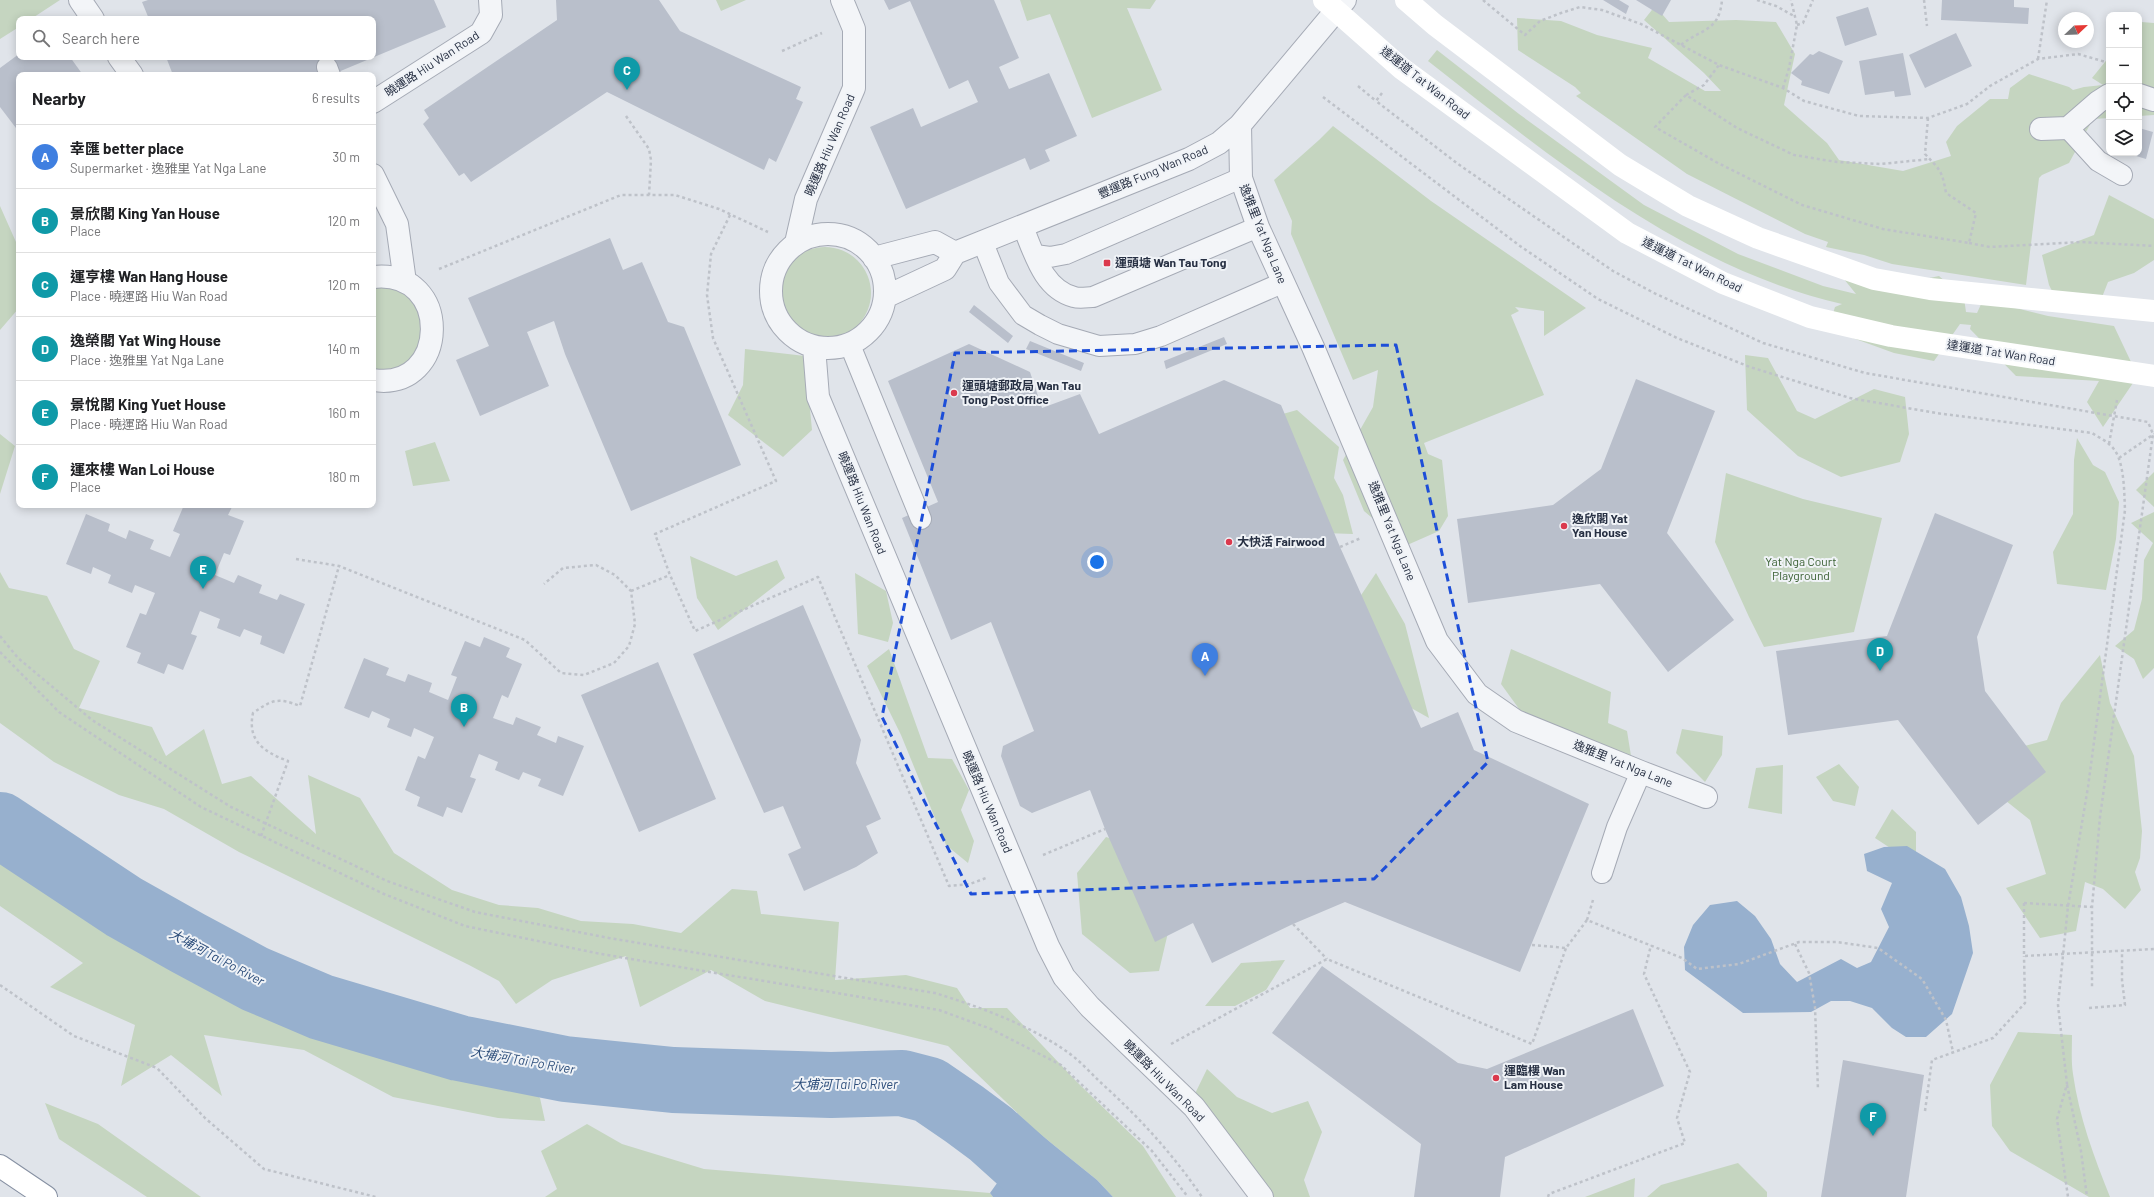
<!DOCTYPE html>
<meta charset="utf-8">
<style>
:root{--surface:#fff;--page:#f2f2f2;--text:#202124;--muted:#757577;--line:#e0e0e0;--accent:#db394d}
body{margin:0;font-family:Barlow,"Noto Sans TC",sans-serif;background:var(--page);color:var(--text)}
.controls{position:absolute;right:12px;top:12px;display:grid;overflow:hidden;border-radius:8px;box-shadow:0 2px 10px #0003}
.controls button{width:36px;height:36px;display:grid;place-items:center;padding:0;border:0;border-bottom:1px solid var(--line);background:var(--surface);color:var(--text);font:20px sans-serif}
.compass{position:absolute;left:2058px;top:12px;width:36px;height:36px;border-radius:50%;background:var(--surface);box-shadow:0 2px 10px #0003;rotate:67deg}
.you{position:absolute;left:1097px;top:562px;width:14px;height:14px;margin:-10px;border:3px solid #fff;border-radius:50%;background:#1a73e8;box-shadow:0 0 0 6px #1a73e833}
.badge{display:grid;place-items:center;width:26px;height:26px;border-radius:50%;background:var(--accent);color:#fff;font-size:13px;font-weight:700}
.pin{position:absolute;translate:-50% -33px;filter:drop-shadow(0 1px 2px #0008)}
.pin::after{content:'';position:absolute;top:21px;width:14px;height:12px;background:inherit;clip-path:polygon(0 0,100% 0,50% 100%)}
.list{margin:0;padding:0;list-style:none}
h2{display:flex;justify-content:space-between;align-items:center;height:52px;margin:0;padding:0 16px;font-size:17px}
h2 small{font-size:13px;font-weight:400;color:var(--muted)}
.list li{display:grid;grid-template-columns:26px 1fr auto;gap:12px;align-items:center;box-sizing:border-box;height:64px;padding:0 16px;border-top:1px solid var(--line)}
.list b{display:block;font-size:15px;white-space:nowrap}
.list p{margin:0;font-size:13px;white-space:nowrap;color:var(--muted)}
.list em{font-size:13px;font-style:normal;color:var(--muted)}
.icon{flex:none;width:22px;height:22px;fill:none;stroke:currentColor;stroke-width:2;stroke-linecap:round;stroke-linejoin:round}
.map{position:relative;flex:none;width:2154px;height:1197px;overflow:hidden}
.search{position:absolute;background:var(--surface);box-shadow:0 2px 10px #0003;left:16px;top:16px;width:360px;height:44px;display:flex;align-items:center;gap:10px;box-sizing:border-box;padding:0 14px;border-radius:8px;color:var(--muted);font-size:15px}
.panel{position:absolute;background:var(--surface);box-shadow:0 2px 10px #0003;left:16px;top:72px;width:360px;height:436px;border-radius:8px}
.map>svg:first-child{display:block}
.green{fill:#c5d5c0}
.water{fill:#97b0ce}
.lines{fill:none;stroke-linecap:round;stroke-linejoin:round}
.river{stroke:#97b0ce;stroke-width:66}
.building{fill:#b9bfcb}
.service-casing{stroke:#a5aab5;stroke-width:22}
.minor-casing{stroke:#a5aab5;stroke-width:24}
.motorway-casing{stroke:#8690a2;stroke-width:24}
.path{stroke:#bec2c9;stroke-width:2.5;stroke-dasharray:3 3;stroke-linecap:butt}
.service{stroke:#f3f5f8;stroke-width:20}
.minor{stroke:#f3f5f8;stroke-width:22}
.secondary{stroke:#fff;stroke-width:22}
.motorway{stroke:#fff;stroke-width:22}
.path-bridge{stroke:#bec2c9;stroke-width:2.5;stroke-dasharray:3 3;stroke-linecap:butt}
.marked{fill:none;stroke:#1d4ed8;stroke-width:3;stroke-dasharray:8 5;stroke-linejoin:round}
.poi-dot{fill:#db394d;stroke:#f0f3f7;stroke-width:1.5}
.labels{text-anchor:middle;stroke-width:4;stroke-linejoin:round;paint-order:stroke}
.street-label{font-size:12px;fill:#273043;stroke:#f0f3f7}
.poi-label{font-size:12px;font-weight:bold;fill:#273043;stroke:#f0f3f7;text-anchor:start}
.park-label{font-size:12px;fill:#3a6033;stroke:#f0f3f7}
.water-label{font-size:13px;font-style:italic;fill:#2d4e7b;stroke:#f0f3f7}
</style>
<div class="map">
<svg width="2154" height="1197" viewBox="0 0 2154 1197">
<rect width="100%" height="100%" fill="#e0e4ea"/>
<path class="green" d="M0 0H60L31 19H19V27L0 39Z
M716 0H746L721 11Z
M1020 0H1156L1150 9 1127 8 1162 90 1092 118 1050 14 1027 21Z
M1655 6 1669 22 1736 20 1776 22 1795 54 1784 105 1827 143 1839 160 1903 171 1951 156 1946 142 1957 126 1990 99H2008L2010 88 2029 74 2069 87 2073 90 2084 87 2103 85 2092 78 2109 57V118L2093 119 2069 163 2042 175 2039 178 2026 285 1892 264 1864 255 1826 247 1828 242 1805 234 1687 174 1576 96 1581 93 1575 87 1518 50 1517 18 1561 21 1597 35 1652 48 1648 58 1705 91H1721L1704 73 1644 20Z
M2141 22 2154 23V115L2139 116V40Z
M1437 50 1519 114 1644 205 1738 254 1823 286 1856 294 1831 263 1906 283 1939 276 1964 298 1966 312 1977 313 1983 300 2048 316 2114 326 2132 364 2133 383 2103 427 2087 402 2099 381 2016 376 1970 329 1971 325 1960 324 1934 361 1894 353 1828 329 1835 307 1842 304C1683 267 1553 159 1428 61Z
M1333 126 1431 201 1586 308 1544 336V311L1515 307 1519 311 1511 315 1544 395 1424 443 1428 454 1442 460 1448 516 1439 531 1405 546 1364 511 1343 460 1373 407 1378 370 1353 380 1291 234 1292 221 1274 180 1319 140Z
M2109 195 2154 219V260L2134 273 2108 282 2095 315 2060 307 2049 285 2042 255 2094 235Z
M0 206 16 242 19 277V308L0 330Z
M779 293a46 46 0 1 1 92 0a46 46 0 1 1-92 0Z
M373 286 399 288 419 305 426 333 413 359 401 368 373 370Z
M745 349 805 356 812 430 783 457 728 415 743 385Z
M1745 355 1768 358 1797 411 1815 419 1874 389 1905 397 1909 434 1900 462 1841 477 1798 456 1747 410Z
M1297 410 1339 447 1334 478 1343 495 1353 534 1324 533 1272 417Z
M0 434 15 446 0 494Z
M2077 438 2093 465 2105 472 2119 502 2116 539 2106 590 2057 584 2053 552 2073 514 2074 460Z
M435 442 450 481 413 486 405 451Z
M2154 472V507L2136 490Z
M1726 473 1803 499 1882 518 1854 632 1764 647 1749 617 1715 542Z
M2154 512V668L2143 679 2134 659 2115 646 2134 630 2142 599 2144 560 2153 543 2131 523Z
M690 556 736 576 777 560 785 578 718 630 697 598Z
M0 572 9 588 47 596 74 649 100 661 79 708 152 727 166 756 204 729 222 784 251 776 316 834 308 775 360 798 394 853 452 890 499 905 538 908 581 921 633 924 681 933 732 889 757 891 761 914 839 922 835 980 906 975 957 988 970 1008H1007L1077 1082 1143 1146 1176 1197H1113L1097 1180 1035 1130 948 1046 765 1001 711 970 640 1007 626 956 552 980 516 1004 499 981 469 965 239 852 164 809 119 795 54 762 0 723Z
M855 573 886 591 893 623 888 642 858 634Z
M1376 573 1405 624 1429 718 1386 694 1351 610Z
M889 649 928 758 952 759 969 790 961 810 974 841 968 863 946 845 901 735 867 666Z
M1511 649 1611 692 1608 723 1627 731 1632 762 1606 751 1546 746 1501 684Z
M2100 655 2110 703 2134 756 2142 831 2140 858 2135 872 2141 890 2125 909 2103 889 2085 882 2076 931 2040 938 2006 888 2046 874 2030 820 1991 789 1994 754 2047 740 2061 703Z
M1682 729 1723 736 1722 755 1705 782 1676 753Z
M1839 764 1859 787 1855 806 1833 801 1816 777Z
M1783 765 1782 814 1748 808 1756 768Z
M1892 809 1916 832V865L1875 838Z
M1106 837 1144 849 1170 924 1159 971 1130 973 1082 934 1077 873Z
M0 839 124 925 251 995 418 1060 493 1072 524 1083 540 1098 545 1121 498 1118 393 1097 304 1050 204 1035 222 1096 171 1055 121 1086 135 1025 50 987 83 963 0 906Z
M1285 960 1266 990 1235 1006H1205L1241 963Z
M2018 1032 2072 1035C2072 1048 2071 1061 2073 1074 2079 1117 2094 1157 2110 1197H2089L2010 1151 1992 1126 1990 1085Z
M1207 1069 1237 1097 1272 1113 1308 1101 1322 1132 1304 1180 1310 1197H1265L1189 1106Z
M45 1103 98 1124 201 1197H147L59 1139Z
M587 1124 622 1144 704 1169 990 1193 993 1197H545L557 1189 541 1151Z
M1738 1163 1767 1192V1197H1647L1661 1185Z
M1635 1178 1634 1197H1585Z"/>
<path class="water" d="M1907 846 1945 869 1961 897 1969 926 1973 953 1952 1014 1926 1037H1906L1892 1028 1872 1008 1850 1001H1831L1811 1012 1743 1013 1685 970 1684 947 1693 925 1710 905 1737 901 1755 916 1771 939 1780 964 1797 982 1841 959 1857 968 1871 962 1889 927 1881 909 1892 883 1867 871 1864 854 1884 847Z
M1035 1130 1097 1180 1113 1197H993L990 1193Z"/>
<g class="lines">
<path class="river" d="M0 825 124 907 188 943 255 979 321 1007 459 1048 565 1069 673 1080 762 1083 831 1085 902 1083 929 1090 964 1114 991 1134 1061 1197"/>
</g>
<path class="building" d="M148 0H434L446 27 331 75H173L166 57H373V19H149L142 2Z
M556 0H659L680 31 801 87 796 99 803 102 776 162 769 158 764 170 607 92 471 182 464 173 459 176 423 124 429 118 424 110 557 20Z
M884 0H994L1019 58 999 67 1009 89 1049 73 1077 136 1045 150 1050 161 1030 170 1025 158 906 209 870 127 913 108 921 127 978 102 968 80 949 89 910 1 889 10Z
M1603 0H1619L1629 6 1626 14Z
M1636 0H1671L1662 16Z
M1942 0H2014V7L2029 8 2028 24 1941 20Z
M1868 7 1877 35 1845 46 1836 17Z
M1956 33 1972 66 1925 88 1909 55Z
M1819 51 1843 61 1829 94 1801 85 1802 81 1791 73 1810 54 1813 55Z
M1903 53 1911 95 1895 97 1894 91 1865 95 1859 61Z
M19 54V57H70L83 75H19V132L0 107V68Z
M2139 128 2153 132 2146 159 2126 153H2139Z
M610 238 623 270 642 262 668 322 684 327 741 465 631 511 565 354 554 321 527 332 549 386 480 416 456 360 489 346 468 298Z
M974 305 1013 336 1008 343 969 312Z
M1224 337 1227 344 1166 369 1164 361Z
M1030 341 1084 363 1081 371 1026 349Z
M969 344 1030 372 1042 408 1080 394 1099 434 1224 380 1281 405 1340 547 1421 728 1458 712 1474 750 1589 804 1520 972 1345 902 1293 924 1212 963 1193 923 1155 942 1105 829 1090 790 1032 813 1020 806 1001 756 1003 746 1034 731 991 622 951 640 902 518 938 502 888 381Z
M1636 379 1715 411 1667 533 1734 620 1668 672 1600 584 1468 603 1457 519 1553 505 1601 469Z
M184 505H233L228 515 244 521 230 555 224 553 215 575 234 583 238 575 262 585 259 593 277 600 280 594 305 604 284 654 260 644 262 636 244 629 240 637 217 628 220 619 200 611 191 634 197 636 183 670 168 664 164 674 137 663 141 653 126 647 140 613 146 615 155 593 135 585 132 593 108 583 111 575 93 567 91 574 66 564 86 514 110 524 108 531 126 539 129 530 154 540 150 549 170 557 180 534 173 531Z
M1935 513 2013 545 1977 637 1985 691 2046 772 1978 825 1898 720 1788 735 1776 651 1887 636Z
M803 605 861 740 856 763 881 819 866 826 878 853 856 867 804 891 788 854 801 848 783 806 764 813 693 654Z
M484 637 510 648 506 657 522 664 508 698 502 695 493 718 513 725 516 717 541 727 537 735 556 743 558 736 584 746 563 796 538 786 541 779 523 772 519 780 495 770 498 762 479 754 470 777 476 779 462 813 447 807 443 817 417 806 420 797 405 790 418 756 425 759 434 737 414 728 411 737 387 727 390 719 372 711 369 718 344 708 364 658 389 668 386 675 405 682 408 674 432 683 429 692 448 700 457 677 451 675 465 641 480 647Z
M658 662 716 799 639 832 581 695Z
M1322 966 1458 1063 1487 1069 1633 1009 1664 1086 1505 1157 1500 1197H1414L1421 1144 1272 1033Z
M1843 1060 1924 1075 1906 1197H1821Z"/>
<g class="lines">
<defs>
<path id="service" d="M327 67 330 75
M2068 128 2098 161 2122 175
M1023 227C1034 253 1043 289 1074 297 1080 299 1088 297 1093 297L1258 227
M983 243 999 283 1023 315 1040 325 1058 334 1099 346 1135 344 1161 336 1282 283
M1035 255 1050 257 1066 254 1241 178
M850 345 921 519
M1602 873 1617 827 1641 772"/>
<path id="minor" d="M80 0 93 19
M119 57 132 75
M2139 95 2154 100
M373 102 481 33 491 15 490 0
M1240 125 1241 178 1258 227 1313 347 1437 641 1477 694 1516 721 1641 772 1706 797
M2041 129 2068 128 2098 102 2109 95
M373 175 397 224 405 282
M771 291a57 57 0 1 1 114 0a57 57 0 1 1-114 0Z
M796 243 806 199 854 88V29L842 0
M874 258 935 242 955 253
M373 277C453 268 450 392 373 380
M885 297 945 269 955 253 1189 159 1219 143 1240 125 1345 0
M814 347 818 397 1048 946 1064 977 1090 1007 1194 1107 1262 1197"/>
<path id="motorway" d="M0 1166 46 1197"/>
</defs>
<use href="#service" class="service-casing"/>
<use href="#minor" class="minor-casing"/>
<use href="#motorway" class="motorway-casing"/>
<path class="path" d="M1483 0 1525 35 1540 21 1561 13 1580 7 1602 10 1641 24 1719 65 1783 88 1804 101 1859 116 1928 118 1967 104 1990 86 2038 59 2078 54 2109 63
M1757 0 1776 6 1794 16
M1924 0 1927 26
M1797 25 1803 23 1813 0
M1681 45C1702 28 1719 32 1722 0
M782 51 822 33
M2038 59 2047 0
M1358 86 1376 101
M1783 88 1789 68 1797 25 1791 0
M1382 93 1376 101 1458 164 1613 271 1656 294 1763 343 1865 373 2148 422 2153 434 2100 817 2092 907V987
M1686 95 1704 85 1719 65
M1323 97 1520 246 1598 299 1677 338 1750 367 1850 398 1936 413 2092 433C2098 437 2105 440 2110 445 2125 457 2124 492 2125 510L2088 787 2068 906 2058 1005 2067 1084 2057 1119 2068 1197
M626 116 649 149 651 160 649 195
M1928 118 1925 154C1940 170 1942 170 1946 193L1976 213 1969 243 1883 229 1802 205 1716 162 1655 127 1686 95 1737 128 1794 155 1837 162 1881 164 1930 159
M730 215 711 254 707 295 713 338 776 481 655 534 670 575 695 631 818 577 949 886 970 884 986 878
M1969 243 1990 247 2081 242 2154 246
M439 269 621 195H675L719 209 768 232
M2109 444 2117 400
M2119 458 2154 434
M1340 547 1361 538
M296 559 339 566 525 640 561 673 584 675 614 663 629 646 635 624 631 591 615 575 596 565 563 568 544 584
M631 591 670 575
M0 636 18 658 92 720 231 807 387 881 475 912 609 938 935 993C980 1007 1027 1024 1066 1051 1078 1059 1089 1071 1099 1081 1138 1116 1173 1154 1202 1197
M0 652 59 712 201 807 384 894 465 926 601 954 939 1010 991 1029 1061 1065 1152 1151 1188 1197
M261 836 288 761C264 752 247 741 253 713 272 700 277 697 300 706L339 566
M1043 855 1105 829
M2024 903 2092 907
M1587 920 1593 900
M1293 924 1327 959
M1795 944 1809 973 1815 1007 1818 1090
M1532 945 1566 948 1587 920 1682 958 1697 969 1739 964 1799 942H1837L1878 948 1922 979 1946 1020 1953 1052
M0 985 74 1036 157 1068 205 1118 264 1169 376 1197
M2089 1008 2125 1005 2122 980V951
M1171 1044 1327 959 1532 1044 1566 948
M2067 1085 2081 1151 2087 1197
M1925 1111 1932 1060 1993 1038 2025 1003 2024 956
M1548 1197 1549 1194 1685 1143 1677 1118 1690 1072 1644 974 1651 945"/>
<use href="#service" class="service"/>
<use href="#minor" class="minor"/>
<path class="secondary" d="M1324 0 1401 68 1627 233 1723 283 1810 317 1891 336 2154 376
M1406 0 1435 25 1620 165 1688 206 1758 238 1874 279 1930 289 2154 311"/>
<use href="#motorway" class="motorway"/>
<path class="path-bridge" d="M2024 903V956L2154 949"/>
</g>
<path class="marked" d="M1396 345 1488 762 1374 879 971 894 882 717 955 353Z"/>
<g class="poi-dot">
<rect x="1103" y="259" width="8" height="8" rx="2"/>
<circle cx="954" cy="393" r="4"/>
<circle cx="1564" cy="526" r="4"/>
<circle cx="1229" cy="542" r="4"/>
<circle cx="1496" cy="1078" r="4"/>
</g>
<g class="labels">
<g class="street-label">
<text transform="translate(432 64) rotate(-33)" y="4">曉運路 Hiu Wan Road</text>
<text transform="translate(1425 83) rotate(38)" y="4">達運道 Tat Wan Road</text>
<text transform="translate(830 145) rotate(-67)" y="4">曉運路 Hiu Wan Road</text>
<text transform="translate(1153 172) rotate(-23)" y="4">豐運路 Fung Wan Road</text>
<text transform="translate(1263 234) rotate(68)" y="4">逸雅里 Yat Nga Lane</text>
<text transform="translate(1692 265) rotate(26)" y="4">達運道 Tat Wan Road</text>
<text transform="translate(2001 353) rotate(9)" y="4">達運道 Tat Wan Road</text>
<text transform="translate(862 503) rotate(68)" y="4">曉運路 Hiu Wan Road</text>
<text transform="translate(1392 531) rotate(68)" y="4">逸雅里 Yat Nga Lane</text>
<text transform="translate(1623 764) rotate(22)" y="4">逸雅里 Yat Nga Lane</text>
<text transform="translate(987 802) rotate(67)" y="4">曉運路 Hiu Wan Road</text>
<text transform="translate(1164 1081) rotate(45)" y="4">曉運路 Hiu Wan Road</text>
</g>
<g class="poi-label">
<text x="1115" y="267">運頭塘 Wan Tau Tong</text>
<text x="962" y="390">運頭塘郵政局 Wan Tau<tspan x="962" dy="14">Tong Post Office</tspan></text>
<text x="1572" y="523">逸欣閣 Yat<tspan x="1572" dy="14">Yan House</tspan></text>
<text x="1237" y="546">大快活 Fairwood</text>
<text x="1504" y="1075">運臨樓 Wan<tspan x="1504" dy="14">Lam House</tspan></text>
</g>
<g class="park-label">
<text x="1801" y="566">Yat Nga Court<tspan x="1801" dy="14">Playground</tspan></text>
</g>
<g class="water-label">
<text transform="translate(217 957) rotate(28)" y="5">大埔河 Tai Po River</text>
<text transform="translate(523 1060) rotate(10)" y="5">大埔河 Tai Po River</text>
<text x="845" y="1089">大埔河 Tai Po River</text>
</g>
</g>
</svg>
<div class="controls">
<button>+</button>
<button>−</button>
<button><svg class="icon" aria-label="locate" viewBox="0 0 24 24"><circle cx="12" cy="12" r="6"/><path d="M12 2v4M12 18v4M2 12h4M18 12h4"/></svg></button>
<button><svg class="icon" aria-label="layers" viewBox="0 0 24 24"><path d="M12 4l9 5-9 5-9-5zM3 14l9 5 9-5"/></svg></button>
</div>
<svg class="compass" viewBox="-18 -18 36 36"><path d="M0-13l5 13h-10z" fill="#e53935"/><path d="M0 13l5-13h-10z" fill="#757577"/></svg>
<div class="you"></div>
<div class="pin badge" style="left:1205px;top:676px;background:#3f7fe0">A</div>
<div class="pin badge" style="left:464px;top:727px;background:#0f9aa8">B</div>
<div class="pin badge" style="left:627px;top:90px;background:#0f9aa8">C</div>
<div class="pin badge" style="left:1880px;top:671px;background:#0f9aa8">D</div>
<div class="pin badge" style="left:203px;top:589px;background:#0f9aa8">E</div>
<div class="pin badge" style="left:1873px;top:1136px;background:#0f9aa8">F</div>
<div class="search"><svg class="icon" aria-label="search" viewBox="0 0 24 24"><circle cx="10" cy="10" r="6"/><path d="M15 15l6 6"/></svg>Search here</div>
<section class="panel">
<h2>Nearby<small>6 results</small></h2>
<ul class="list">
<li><span class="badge" style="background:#3f7fe0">A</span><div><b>幸匯 better place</b><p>Supermarket · 逸雅里 Yat Nga Lane</p></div><em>30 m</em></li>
<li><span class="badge" style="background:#0f9aa8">B</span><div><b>景欣閣 King Yan House</b><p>Place</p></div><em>120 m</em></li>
<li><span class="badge" style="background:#0f9aa8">C</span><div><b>運亨樓 Wan Hang House</b><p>Place · 曉運路 Hiu Wan Road</p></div><em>120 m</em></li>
<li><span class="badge" style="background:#0f9aa8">D</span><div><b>逸榮閣 Yat Wing House</b><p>Place · 逸雅里 Yat Nga Lane</p></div><em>140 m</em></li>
<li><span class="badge" style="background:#0f9aa8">E</span><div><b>景悅閣 King Yuet House</b><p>Place · 曉運路 Hiu Wan Road</p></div><em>160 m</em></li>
<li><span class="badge" style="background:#0f9aa8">F</span><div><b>運來樓 Wan Loi House</b><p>Place</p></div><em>180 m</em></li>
</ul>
</section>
</div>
